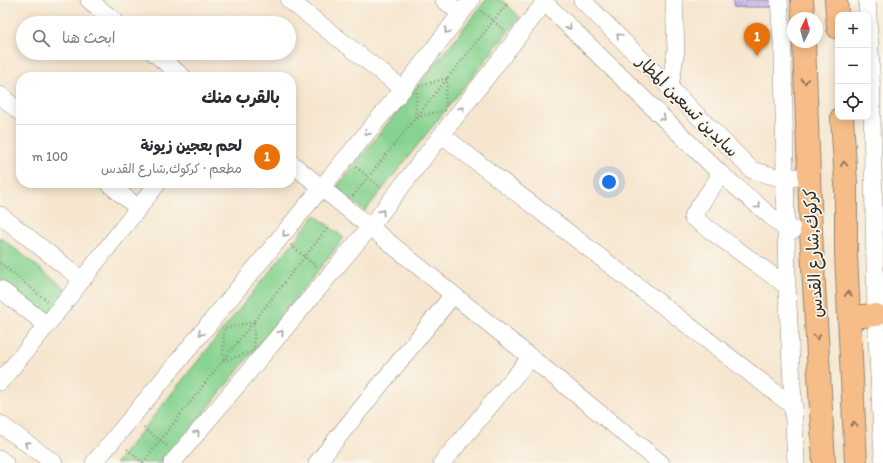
<!DOCTYPE html>
<html lang="ar">
<meta charset="utf-8">
<style>
:root{--surface:#fff;--page:#f2f2f3;--text:#2b2b33;--muted:#7c7c81;--line:#e1e1e2;--accent:#b45309}
body{margin:0;font-family:Itim,"Playpen Sans Arabic",sans-serif;background:var(--page);color:var(--text);direction:rtl}
.controls{position:absolute;right:12px;top:12px;display:grid;overflow:hidden;border-radius:8px;box-shadow:0 2px 10px #0003}
.controls button{width:36px;height:36px;display:grid;place-items:center;padding:0;border:0;border-bottom:1px solid var(--line);background:var(--surface);color:var(--text);font:20px sans-serif}
.compass{position:absolute;left:787px;top:12px;width:36px;height:36px;border-radius:50%;background:var(--surface);box-shadow:0 2px 10px #0003;rotate:5deg}
.you{position:absolute;left:609px;top:182px;width:14px;height:14px;margin:-10px;border:3px solid #fff;border-radius:50%;background:#1a73e8;box-shadow:0 0 0 6px #1a73e833}
.badge{display:grid;place-items:center;width:26px;height:26px;border-radius:50%;background:var(--accent);color:#fff;font-size:13px;font-weight:700}
.pin{position:absolute;translate:-50% -33px;filter:drop-shadow(0 1px 2px #0008)}
.pin::after{content:'';position:absolute;top:21px;width:14px;height:12px;background:inherit;clip-path:polygon(0 0,100% 0,50% 100%)}
.list{margin:0;padding:0;list-style:none}
h2{display:flex;justify-content:space-between;align-items:center;height:52px;margin:0;padding:0 16px;font-size:17px}
h2 small{font-size:13px;font-weight:400;color:var(--muted)}
.list li{display:grid;grid-template-columns:26px 1fr auto;gap:12px;align-items:center;box-sizing:border-box;height:64px;padding:0 16px;border-top:1px solid var(--line)}
.list b{display:block;font-size:15px;white-space:nowrap}
.list p{margin:0;font-size:13px;white-space:nowrap;color:var(--muted)}
.list em{font-size:13px;font-style:normal;color:var(--muted)}
.icon{flex:none;width:22px;height:22px;fill:none;stroke:currentColor;stroke-width:2;stroke-linecap:round;stroke-linejoin:round}
.map{position:relative;flex:none;width:883px;height:463px;overflow:hidden;direction:ltr}
.search{position:absolute;background:var(--surface);box-shadow:0 2px 10px #0003;left:16px;top:16px;width:280px;height:44px;display:flex;align-items:center;gap:10px;box-sizing:border-box;padding:0 14px;border-radius:22px;color:var(--muted);font-size:15px}
.panel{position:absolute;background:var(--surface);box-shadow:0 2px 10px #0003;left:16px;top:72px;width:280px;height:116px;border-radius:16px;direction:rtl}
.map>svg:first-child{display:block}
.green{fill:#87d391;stroke:#597f5e}
.building{fill:url(#building-hatch)}
.lines{fill:none;stroke-linecap:round;stroke-linejoin:round}
.minor-casing{stroke:#90887d;stroke-width:18}
.major-casing{stroke:#90887d;stroke-width:24}
.path{stroke:#90887d;stroke-width:2.5;stroke-dasharray:1 3;stroke-linecap:butt}
.minor{stroke:#fff;stroke-width:17}
.major{stroke:#f7bd88;stroke-width:22}
.oneway{stroke:#a0a0a0}
.oneway2{stroke:#876d55}
.labels{text-anchor:middle;stroke-width:3.5;stroke-linejoin:round;paint-order:stroke}
.street-label{font-size:17px;fill:#2b2b2b;stroke:#fbf7ec}
</style>
<div class="map">
<svg width="883" height="463" viewBox="0 0 883 463">
<defs>
<pattern id="building-hatch" width="6" height="6" patternUnits="userSpaceOnUse"><rect width="6" height="6" fill="#c4aff6"/><path d="M-1 1l2-2M0 6l6-6M5 7l2-2" fill="none" stroke="#9f8fc7"/></pattern>
</defs>
<rect width="100%" height="100%" fill="#fbf7ec"/>
<filter id="ink" filterUnits="userSpaceOnUse"><feTurbulence type="fractalNoise" baseFrequency=".025" numOctaves="2"/><feDisplacementMap in="SourceGraphic" scale="8" xChannelSelector="R" yChannelSelector="G"/><feConvolveMatrix kernelMatrix="1 2 1 2 8 2 1 2 1" color-interpolation-filters="sRGB"/></filter>
<filter id="wash" filterUnits="userSpaceOnUse"><feTurbulence type="fractalNoise" baseFrequency=".012" numOctaves="4" result="noise"/><feDisplacementMap in="SourceGraphic" scale="16" xChannelSelector="R" yChannelSelector="G"/><feGaussianBlur stdDeviation="0.9" result="paint"/><feColorMatrix in="noise" values="0 0 0 0 0 0 0 0 0 0 0 0 0 0 0 0 0 1.4 0 .05"/><feComposite in="paint" operator="in"/></filter>
<g filter="url(#wash)">
<rect width="100%" height="100%" fill="#f6e6cf"/>
<path class="green" d="M486 0H502L520 17 365 211 336 188Z
M315 215 344 238 164 463H116Z
M0 237 67 290 42 322 0 288Z"/>
<g id="blocks">
<path class="building" d="M733 0H773V7H734Z"/>
</g>
</g>
<g filter="url(#ink)">
<use href="#blocks" fill-opacity="0" stroke="#90887d" stroke-width="1"/>
<g class="lines">
<defs>
<path id="minor" d="M89 0 117 23
M289 0 403 89
M444 0 460 13
M542 0 721 174 787 230H794
M582 0 752 170 787 180 796 177
M779 0 783 54 787 286 796 463
M867 0 871 68 876 315 883 457
M154 53 183 77
M670 87 676 50 674 0
M0 95 21 113
M442 135 794 407
M291 163 661 463
M721 174 692 217 787 286
M108 183 138 208
M0 215 81 279
M0 289 47 325
M0 382 47 325 158 183
M0 424 54 463
M0 459 5 463
M94 463 403 89 471 0
M172 463 370 227 544 3
M317 463 453 295
M442 463 531 357"/>
<path id="major" d="M802 0 803 18
M836 0 838 28
M804 42 811 231 824 463
M842 117 846 184V254L856 463
M849 317 876 315"/>
</defs>
<use href="#minor" class="minor-casing"/>
<use href="#major" class="major-casing"/>
<path class="path" d="M481 11 505 31
M447 78 445 110 415 118 417 87Z
M356 167 381 188
M353 196 507 4
M291 245 318 268
M0 263 47 301
M254 322V351L223 361 224 328Z
M144 428 167 446
M127 449 144 463
M143 462 329 226"/>
<use href="#minor" class="minor"/>
<use href="#major" class="major"/>
</g>
<defs><path id="oneway-chevron" d="M-2-3.5L2.5 0L-2 3.5" fill="none" stroke-width="1.6" stroke-linecap="round" stroke-linejoin="round"/></defs>
<g class="oneway">
<use href="#oneway-chevron" transform="translate(569 27) rotate(44)"/>
<use href="#oneway-chevron" transform="translate(447 31) rotate(127)"/>
<use href="#oneway-chevron" transform="translate(619 36) rotate(-135)"/>
<use href="#oneway-chevron" transform="translate(462 109) rotate(-52)"/>
<use href="#oneway-chevron" transform="translate(663 118) rotate(44)"/>
<use href="#oneway-chevron" transform="translate(367 133) rotate(129)"/>
<use href="#oneway-chevron" transform="translate(758 206) rotate(39)"/>
<use href="#oneway-chevron" transform="translate(382 212) rotate(-52)"/>
<use href="#oneway-chevron" transform="translate(285 234) rotate(130)"/>
<use href="#oneway-chevron" transform="translate(201 333) rotate(130)"/>
<use href="#oneway-chevron" transform="translate(281 333) rotate(-50)"/>
<use href="#oneway-chevron" transform="translate(197 433) rotate(-50)"/>
<use href="#oneway-chevron" transform="translate(27 444) rotate(-144)"/>
</g>
<g class="oneway2">
<use href="#oneway-chevron" transform="translate(805 81) rotate(87)"/>
<use href="#oneway-chevron" transform="translate(844 164) rotate(-93)"/>
<use href="#oneway-chevron" transform="translate(848 294) rotate(-93)"/>
<use href="#oneway-chevron" transform="translate(817 337) rotate(87)"/>
<use href="#oneway-chevron" transform="translate(854 424) rotate(-93)"/>
</g>
</g>
<g class="labels">
<g class="street-label">
<text transform="translate(688 106) rotate(45)" y="6">سايدين تسعين المطار</text>
<text transform="translate(813 253) rotate(-93)" y="6">كركوك,شارع القدس</text>
</g>
</g>
</svg>
<div class="controls">
<button>+</button>
<button>−</button>
<button><svg class="icon" aria-label="locate" viewBox="0 0 24 24"><circle cx="12" cy="12" r="6"/><path d="M12 2v4M12 18v4M2 12h4M18 12h4"/></svg></button>
</div>
<svg class="compass" viewBox="-18 -18 36 36"><path d="M0-13l5 13h-10z" fill="#e53935"/><path d="M0 13l5-13h-10z" fill="#7c7c81"/></svg>
<div class="you"></div>
<div class="pin badge" style="left:757px;top:56px;background:#e8710a">1</div>
<div class="search"><svg class="icon" aria-label="search" viewBox="0 0 24 24"><circle cx="10" cy="10" r="6"/><path d="M15 15l6 6"/></svg>ابحث هنا</div>
<section class="panel">
<h2>بالقرب منك<small></small></h2>
<ul class="list">
<li><span class="badge" style="background:#e8710a">1</span><div><b>لحم بعجين زيونة</b><p>مطعم · كركوك,شارع القدس</p></div><em>100 m</em></li>
</ul>
</section>
</div>
